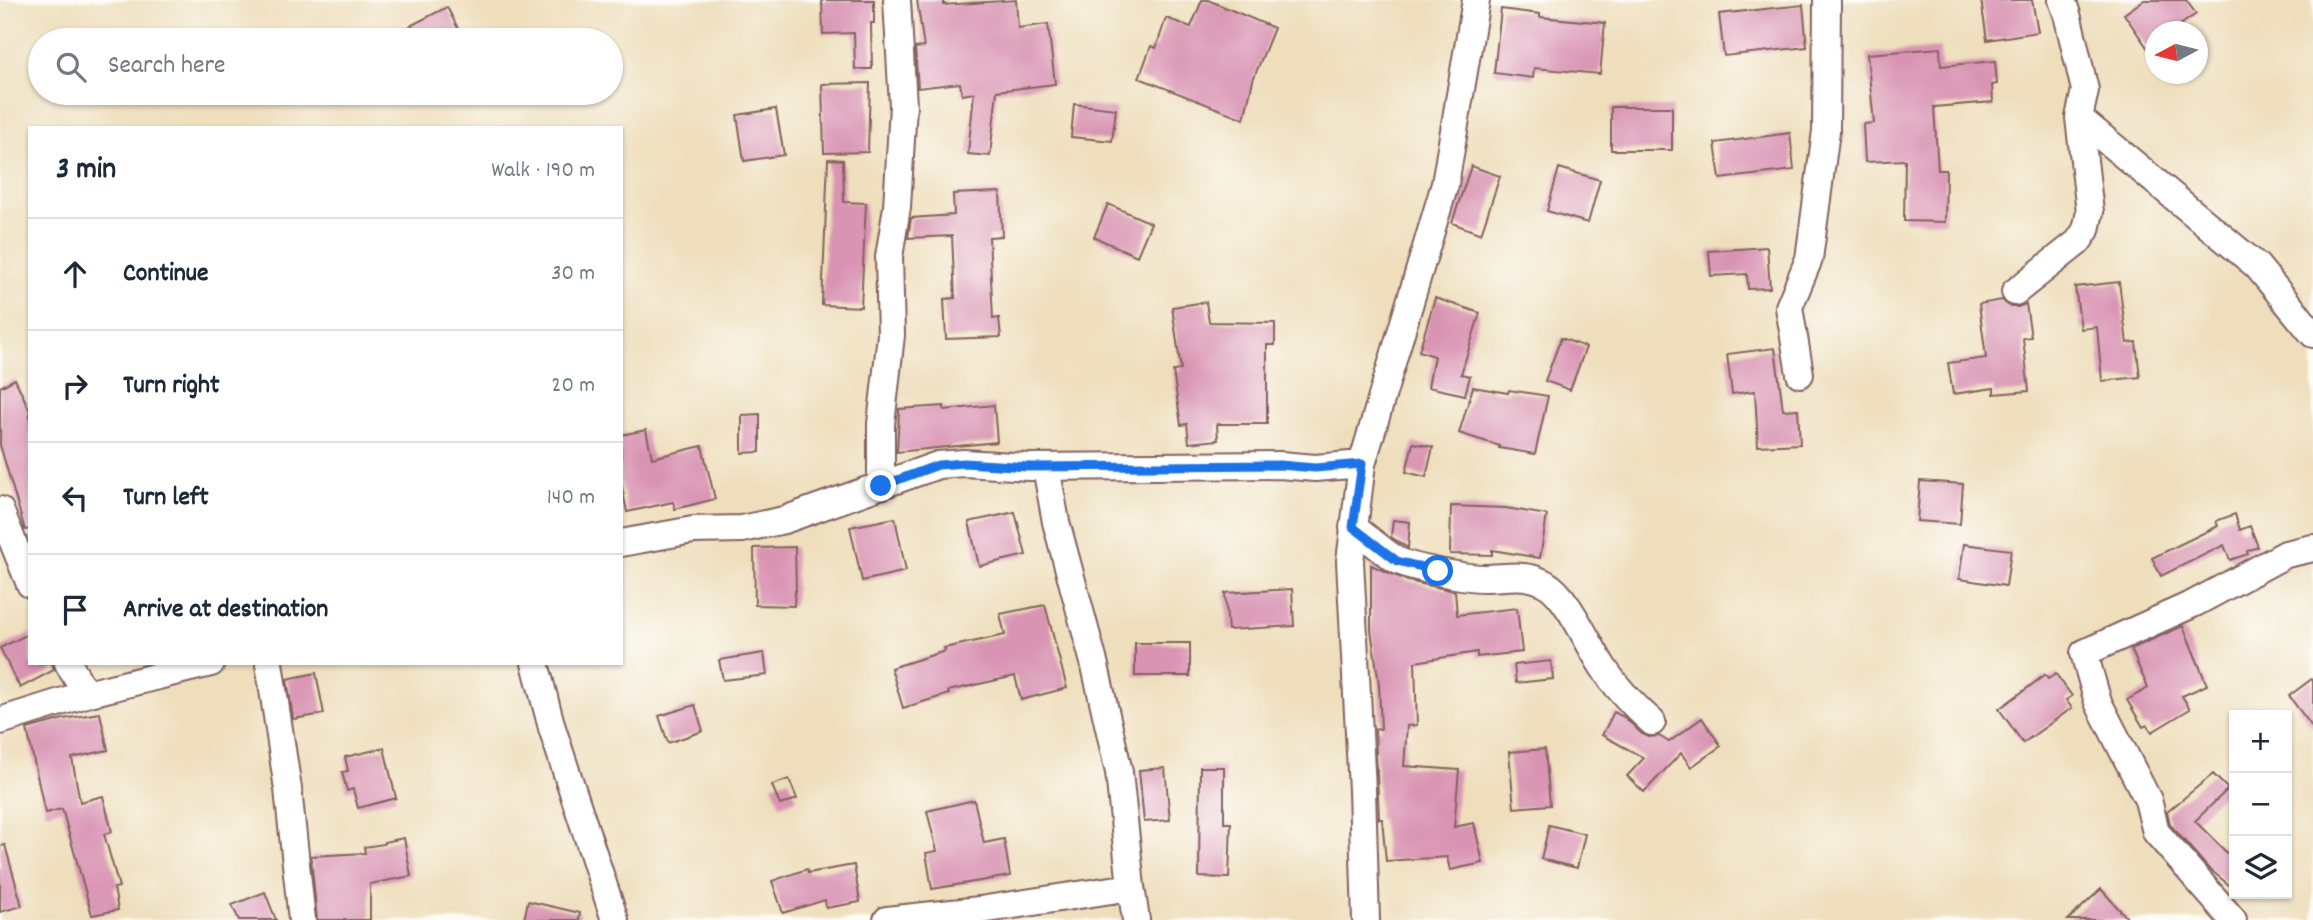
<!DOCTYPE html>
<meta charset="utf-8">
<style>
:root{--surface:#fff;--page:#f2f2f3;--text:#1f2937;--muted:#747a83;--line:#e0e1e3}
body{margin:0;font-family:Dekko,sans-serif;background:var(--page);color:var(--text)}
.controls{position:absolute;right:21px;bottom:21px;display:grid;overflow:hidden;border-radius:0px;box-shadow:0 2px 5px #0004}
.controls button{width:63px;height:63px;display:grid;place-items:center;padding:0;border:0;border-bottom:2px solid var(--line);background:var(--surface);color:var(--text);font:35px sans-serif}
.compass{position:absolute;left:2145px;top:21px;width:63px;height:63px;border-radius:50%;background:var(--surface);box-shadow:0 2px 5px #0004;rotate:263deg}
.stop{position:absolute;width:21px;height:21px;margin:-16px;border:5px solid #1a73e8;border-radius:50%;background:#fff}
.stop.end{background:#1a73e8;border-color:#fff;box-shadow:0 2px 7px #0008}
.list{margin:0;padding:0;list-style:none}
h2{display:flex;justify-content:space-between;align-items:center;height:91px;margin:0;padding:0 28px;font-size:30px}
h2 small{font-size:23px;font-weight:400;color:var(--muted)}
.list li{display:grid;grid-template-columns:46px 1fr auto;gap:21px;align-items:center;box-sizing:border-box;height:112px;padding:0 28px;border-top:2px solid var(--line)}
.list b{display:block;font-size:26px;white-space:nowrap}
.list em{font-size:23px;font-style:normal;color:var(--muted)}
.icon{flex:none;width:38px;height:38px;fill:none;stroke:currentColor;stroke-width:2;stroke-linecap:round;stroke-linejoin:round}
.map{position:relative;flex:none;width:2313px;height:920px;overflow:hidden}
.search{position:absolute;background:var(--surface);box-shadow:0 2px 5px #0004;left:28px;top:28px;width:595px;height:77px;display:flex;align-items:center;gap:18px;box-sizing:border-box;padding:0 24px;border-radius:38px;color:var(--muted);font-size:26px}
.panel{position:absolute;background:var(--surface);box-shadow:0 2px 5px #0004;left:28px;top:126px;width:595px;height:539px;border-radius:0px}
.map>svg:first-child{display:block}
.building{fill:#d994b3}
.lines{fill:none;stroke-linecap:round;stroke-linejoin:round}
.minor-casing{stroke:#83625e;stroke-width:30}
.minor{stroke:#fff;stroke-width:26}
.route{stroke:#1a73e8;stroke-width:9}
</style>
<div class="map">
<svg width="2313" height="920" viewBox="0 0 2313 920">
<rect width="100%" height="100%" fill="#fdfcf7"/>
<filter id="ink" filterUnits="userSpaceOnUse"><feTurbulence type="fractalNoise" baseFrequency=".0143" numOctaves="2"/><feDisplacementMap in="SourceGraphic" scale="14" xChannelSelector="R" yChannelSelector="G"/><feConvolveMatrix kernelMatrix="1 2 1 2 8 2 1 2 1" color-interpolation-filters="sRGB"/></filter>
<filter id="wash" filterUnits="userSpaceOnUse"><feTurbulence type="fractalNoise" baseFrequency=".00686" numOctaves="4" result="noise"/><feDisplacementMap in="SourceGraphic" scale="28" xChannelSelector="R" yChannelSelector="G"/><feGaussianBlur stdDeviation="1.57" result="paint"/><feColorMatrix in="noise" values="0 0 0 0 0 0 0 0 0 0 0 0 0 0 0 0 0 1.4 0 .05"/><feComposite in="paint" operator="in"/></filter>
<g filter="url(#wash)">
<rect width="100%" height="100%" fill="#eedebc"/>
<g id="blocks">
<path class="building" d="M822 0H874V23H871L872 69H855L854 33 823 34Z
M917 0H944V5L1016 0 1018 28 1048 24 1055 84 997 91 990 156 968 154 974 93 962 95 960 83 918 88 915 48 924 47Z
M1202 0H1208L1274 28 1253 80 1244 119 1139 78 1151 46 1156 48 1166 18 1191 27Z
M1981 0H2032L2038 32 1987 40Z
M2144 0H2186L2196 14 2170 32H2155V59L2124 14Z
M1803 5 1807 47 1724 56 1719 14Z
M447 7 464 40H417L410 26Z
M1501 9 1540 14V17L1605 23 1600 74 1534 68 1533 78 1494 73Z
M1940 48 1941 66 1995 61 1997 84 1992 85 1993 102 1934 107 1938 170H1946L1945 222 1904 221 1905 160 1865 162 1863 124 1874 123 1867 54Z
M870 83 868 152 824 153 822 84Z
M1074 104 1116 109 1112 141 1071 137Z
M1611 107H1672V150H1611Z
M776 109 784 155 744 161 737 115Z
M1790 133 1794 170 1720 179 1715 143Z
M828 159 843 160 844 202 866 203 861 307 822 305Z
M1471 166 1500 176 1481 234 1452 223Z
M1559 168 1600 180 1588 223 1547 211Z
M1000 192 1002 236 989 237 993 319 999 318 1001 337 946 339 944 299 955 298 952 236 908 238 911 218 954 215 953 194Z
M1108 204 1151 223 1137 256 1094 237Z
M1767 247 1770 288 1748 289 1747 274 1711 276 1709 251Z
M2119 282 2127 343 2136 342 2140 377 2102 381 2097 327 2081 329 2075 287Z
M1435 298 1480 313 1461 374 1470 376 1465 395 1428 387 1434 356 1419 351Z
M2002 300 2010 307H2018L2026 304 2031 337 2023 338 2029 391 1994 394V388L1953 394 1948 363 1986 358 1979 304Z
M1206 302 1209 322 1275 323V345H1267V424H1217L1218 440 1189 443 1187 424 1181 425 1173 371 1181 370 1172 307Z
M1561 338 1586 347 1570 390 1545 381Z
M1775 348 1783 410 1798 409 1800 444 1758 446 1755 391 1732 394 1727 354Z
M15 379 30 411V529L25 530 0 445V387Z
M1473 387 1508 393 1509 390 1548 396 1535 454 1499 448 1500 446 1459 433Z
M994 405 997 442 897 452 899 409 944 406V410Z
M760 414V452L742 453V415Z
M646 430 652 458 702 446 715 499 675 509 673 502 627 512 621 482V435Z
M1413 443 1433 447 1426 477 1406 472Z
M1920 481 1963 484 1960 524 1917 521Z
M1451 506 1506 508 1547 515 1540 558 1492 550V555L1450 554Z
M1015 512 1026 555 979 566 969 522Z
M2235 514 2240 530 2250 526 2258 547 2247 551 2248 554 2230 560 2224 545 2161 576 2152 558 2218 526 2216 521Z
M895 518 906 571 862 581 850 527Z
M1393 520 1410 522 1408 548 1391 537Z
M1964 544 2011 550 2006 586 1959 579Z
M795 547 796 591H795L794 606 755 605 754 548Z
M1371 565 1408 581 1455 591 1457 615 1517 608 1522 652 1477 657V652L1415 662 1417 725 1407 726 1404 766 1459 770 1454 827 1474 823 1483 863 1450 870 1447 857 1386 861 1382 819H1379L1375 729H1381L1379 684 1371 630Z
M1292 589 1294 626 1228 630 1225 593Z
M1045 605 1067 688 1021 700 1015 676 948 691 949 694 903 708 891 668 945 651 944 648 1005 635 1000 614Z
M2183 626 2207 685 2182 696 2190 709 2152 732 2147 725 2143 727 2127 700 2148 688 2131 649Z
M30 633V663H52L54 670 20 688 0 648Z
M1135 643H1190V676H1135Z
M764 653 767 675 723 680 719 660Z
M1551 661 1553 679 1516 683 1514 665Z
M316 673 324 714 293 719 287 679Z
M2056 674 2072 696 2066 700 2072 708 2023 743 1999 709 2045 675 2048 679Z
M2313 678V728L2289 696Z
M695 705 703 731 668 743 659 716Z
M1614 712 1624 717 1642 734 1649 737 1659 736 1669 742 1702 718 1721 746 1691 767 1681 753 1644 792 1627 776 1644 758 1602 735Z
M100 713 108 750 72 758 80 802 103 796 112 832 104 834 119 887 114 888 118 910 92 915 62 809 45 813 27 729 63 719Z
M384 748 396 798 358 808 353 789 347 791 342 772 348 771 345 757Z
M1545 749 1550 805 1514 808 1509 752Z
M1200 767H1224V823H1231L1229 878 1199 877Z
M1165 768 1170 820 1144 822 1139 770Z
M2213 774 2228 789 2195 821 2234 860V889L2208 868 2174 829 2170 824 2167 812Z
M789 779 797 799 780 805 772 785Z
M974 800 984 843 1004 839 1010 876 932 889 926 853 937 851 927 811Z
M1549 825 1585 834 1577 868 1541 859Z
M404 838 411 876 370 884V920H317L311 856 365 853 364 847 384 844V842Z
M5 845 22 906 0 912V846Z
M854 865 860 902 826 908 825 900 783 913 772 881 807 869 808 873Z
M2101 889 2129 920H2068Z
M265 892 276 920H239L232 905Z
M528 901 580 913 579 920H524Z"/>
</g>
</g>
<g filter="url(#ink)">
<use href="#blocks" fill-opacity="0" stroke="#83625e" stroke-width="2"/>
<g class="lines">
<defs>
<path id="minor" d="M2079 118 2257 266 2313 334
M2015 292 2078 242 2086 230 2090 212 2079 118 2085 90 2067 14 2062 0
M1800 374 1789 307 1809 259 1826 131 1827 0
M1046 467 1056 522 1095 666 1119 772 1131 887
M881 486V424L891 335 889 257 897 207 903 106 897 0
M0 510 30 584
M1353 527C1367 537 1381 550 1395 559 1409 568 1467 578 1484 578 1506 578 1526 572 1546 584 1567 595 1589 646 1603 667 1617 689 1633 705 1652 722
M621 543 693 530 742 529 784 520 938 465 964 463 1029 467 1280 465 1315 468 1362 464
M68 663 86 694
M269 663 288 789 302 920
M535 663 552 728 615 920
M0 721 86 694 211 663
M887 920 980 910 1131 887 1136 920
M1366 920 1362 790 1350 561 1362 464 1445 184 1476 0
M2233 920 2156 832 2148 800 2098 702 2084 653 2195 603 2286 554 2313 548"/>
</defs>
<use href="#minor" class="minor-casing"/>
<use href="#minor" class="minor"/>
</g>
</g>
<g class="lines" filter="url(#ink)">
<path class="route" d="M881 486 938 465 964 463 1029 467 1280 465 1315 468 1362 464 1353 527 1397 561 1438 571"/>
</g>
</svg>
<div class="controls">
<button>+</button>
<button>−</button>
<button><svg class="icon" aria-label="layers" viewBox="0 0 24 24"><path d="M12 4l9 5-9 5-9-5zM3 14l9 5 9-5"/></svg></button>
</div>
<svg class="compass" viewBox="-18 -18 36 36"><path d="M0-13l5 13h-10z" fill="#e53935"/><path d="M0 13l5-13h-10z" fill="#747a83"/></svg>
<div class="stop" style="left:1438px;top:571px"></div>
<div class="stop end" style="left:881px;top:486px"></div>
<div class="search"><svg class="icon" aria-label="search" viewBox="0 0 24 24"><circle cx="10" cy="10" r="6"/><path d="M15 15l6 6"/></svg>Search here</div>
<section class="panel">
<h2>3 min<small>Walk · 190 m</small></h2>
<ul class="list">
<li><svg class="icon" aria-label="ahead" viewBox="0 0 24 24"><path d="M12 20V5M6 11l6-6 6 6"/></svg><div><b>Continue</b></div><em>30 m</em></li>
<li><svg class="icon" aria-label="right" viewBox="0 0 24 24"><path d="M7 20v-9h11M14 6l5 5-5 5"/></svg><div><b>Turn right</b></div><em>20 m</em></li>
<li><svg class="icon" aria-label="left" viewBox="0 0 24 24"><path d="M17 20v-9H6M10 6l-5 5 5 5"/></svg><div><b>Turn left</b></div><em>140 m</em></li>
<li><svg class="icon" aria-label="arrive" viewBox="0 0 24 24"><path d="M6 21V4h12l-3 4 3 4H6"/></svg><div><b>Arrive at destination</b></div></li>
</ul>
</section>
</div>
